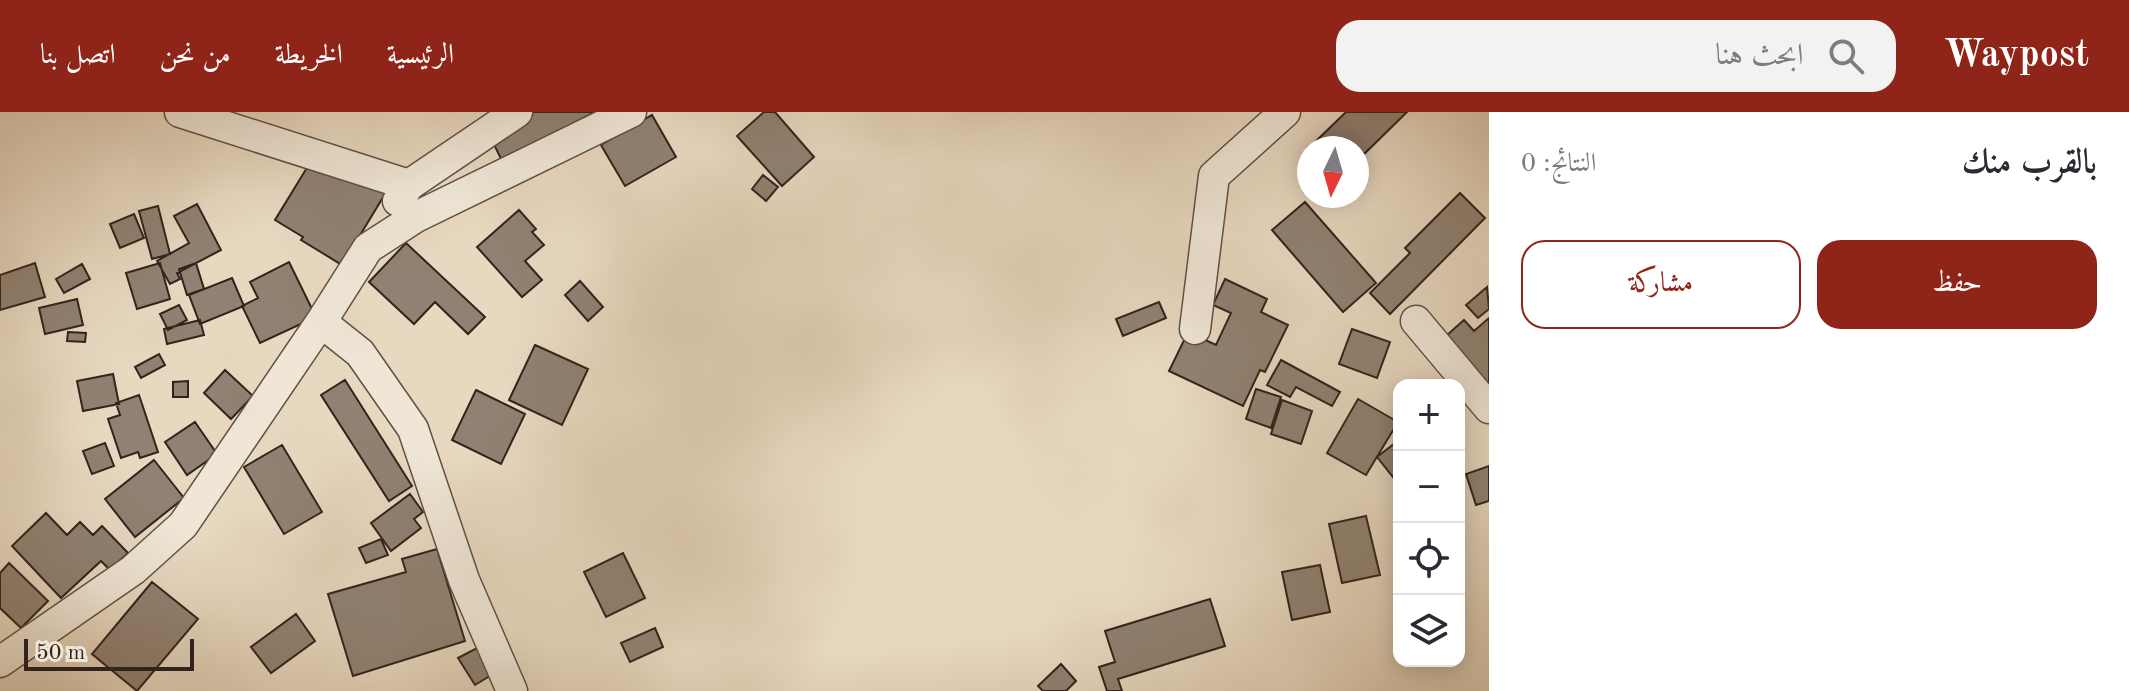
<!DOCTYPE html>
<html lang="ar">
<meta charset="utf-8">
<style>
:root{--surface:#fff;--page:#f2f2f3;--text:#2b2b33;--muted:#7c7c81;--line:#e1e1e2;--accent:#8f2418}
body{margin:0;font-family:"Old Standard TT",Amiri,serif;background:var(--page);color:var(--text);direction:rtl}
.controls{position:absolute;right:24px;bottom:24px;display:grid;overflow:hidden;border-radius:16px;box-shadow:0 4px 20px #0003}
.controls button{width:72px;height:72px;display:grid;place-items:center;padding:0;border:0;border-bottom:2px solid var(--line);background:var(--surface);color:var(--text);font:40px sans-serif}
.compass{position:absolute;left:1297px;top:24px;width:72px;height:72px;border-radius:50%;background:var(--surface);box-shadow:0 4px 20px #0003;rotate:185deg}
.scale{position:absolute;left:24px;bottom:20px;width:170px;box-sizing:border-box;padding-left:8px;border:4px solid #32231d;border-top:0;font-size:22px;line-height:28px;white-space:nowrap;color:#32231d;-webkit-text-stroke:6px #efe6d6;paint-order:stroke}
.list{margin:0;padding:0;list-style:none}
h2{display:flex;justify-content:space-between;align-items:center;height:104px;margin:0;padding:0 32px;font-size:34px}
h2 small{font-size:26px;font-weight:400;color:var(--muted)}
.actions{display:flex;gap:16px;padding:24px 32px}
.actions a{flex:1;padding:18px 0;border:2px solid var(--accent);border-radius:24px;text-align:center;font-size:28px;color:var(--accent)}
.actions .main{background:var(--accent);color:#fff}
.icon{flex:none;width:44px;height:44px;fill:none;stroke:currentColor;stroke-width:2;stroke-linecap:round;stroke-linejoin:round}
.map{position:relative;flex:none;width:1489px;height:579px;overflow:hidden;direction:ltr}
header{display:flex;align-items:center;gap:48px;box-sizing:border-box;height:112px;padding:0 40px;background:var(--accent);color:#fff}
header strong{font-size:38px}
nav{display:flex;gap:44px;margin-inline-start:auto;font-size:28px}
.search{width:560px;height:72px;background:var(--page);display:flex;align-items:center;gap:20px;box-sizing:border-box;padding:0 28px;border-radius:24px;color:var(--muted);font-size:30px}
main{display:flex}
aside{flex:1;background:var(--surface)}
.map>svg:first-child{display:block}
.building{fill:#908172;stroke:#32231d;stroke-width:2}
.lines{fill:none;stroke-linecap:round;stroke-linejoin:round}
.minor-casing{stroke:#5f5046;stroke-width:33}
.minor{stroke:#efe6d6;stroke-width:30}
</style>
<header>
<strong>Waypost</strong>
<div class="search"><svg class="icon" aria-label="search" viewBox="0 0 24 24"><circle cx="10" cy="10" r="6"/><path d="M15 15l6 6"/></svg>ابحث هنا</div>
<nav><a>الرئيسية</a><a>الخريطة</a><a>من نحن</a><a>اتصل بنا</a></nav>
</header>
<main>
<aside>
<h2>بالقرب منك<small>النتائج: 0</small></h2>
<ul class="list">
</ul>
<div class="actions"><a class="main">حفظ</a><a>مشاركة</a></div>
</aside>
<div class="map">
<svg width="1489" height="579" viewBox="0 0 1489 579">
<rect width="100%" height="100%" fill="#e7d8c0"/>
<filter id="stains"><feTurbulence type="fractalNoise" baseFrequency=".0025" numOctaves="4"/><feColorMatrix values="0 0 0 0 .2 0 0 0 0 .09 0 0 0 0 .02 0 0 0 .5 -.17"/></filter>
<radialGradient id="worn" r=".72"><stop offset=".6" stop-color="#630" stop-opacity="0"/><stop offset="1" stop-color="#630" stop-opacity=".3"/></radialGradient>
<path class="building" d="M529 0H595L502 49 488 20Z
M764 0H775L814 45 782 74 737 24Z
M1346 0H1407L1357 49V36H1317L1313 32Z
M652 3 676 45 625 74 601 33Z
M319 36 388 77 342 153 301 128 303 125 275 108Z
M763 63 778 75 766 89 752 77Z
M1460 81 1485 106 1390 202 1370 181 1410 141 1405 136Z
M1305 90 1376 171 1343 200 1272 118Z
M197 92 221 138 177 161 180 167 170 172 157 149 189 131 174 104Z
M158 94 170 142 152 147 139 99Z
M519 98 536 117 532 120 544 133 525 149 542 168 522 185 477 135Z
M134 102 144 126 120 136 110 112Z
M406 131 485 205 468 222 435 190 414 212 369 170Z
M289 150 316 205 260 231 242 194 258 186 250 170Z
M35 151 45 185 0 198V163Z
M160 151 170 187 137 197 126 161Z
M196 151 204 177 187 183 179 157Z
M82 152 90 167 64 181 56 167Z
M232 166 244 194 200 212 189 183Z
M1225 167 1267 187 1261 200 1288 213 1265 260 1260 258 1243 294 1169 259 1188 220 1216 233 1231 201 1213 193Z
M580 169 603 195 588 209 565 183Z
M1487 175 1489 197 1478 206 1466 193Z
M77 187 83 213 45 222 39 196Z
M1159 190 1166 206 1123 224 1116 207Z
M179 193 187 208 168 218 160 202Z
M1489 206V273L1446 224 1464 208 1474 219Z
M200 208 204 223 167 232 164 217Z
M1352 217 1390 230 1377 266 1339 252Z
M68 220 86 221 85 230 67 229Z
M535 233 588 257 562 313 509 288Z
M159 242 165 253 141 266 135 255Z
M1281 248 1340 280 1332 294 1296 275 1290 285 1267 273Z
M225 258 253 284 231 307 204 281Z
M113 262 119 292 83 299 77 269Z
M345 268 412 374 389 389 321 283Z
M188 269V285H173V270Z
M1256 277 1281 285 1271 316 1246 307Z
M476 278 525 302 501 352 452 328Z
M139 283 158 340 140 346 138 340 121 346 108 307 120 303 116 291Z
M1358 287 1398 310 1366 363 1327 341Z
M1282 288 1312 299 1301 332 1271 322Z
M195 310 217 342 187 363 165 330Z
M1399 328V360L1393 365 1377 345Z
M105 331 114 354 92 362 83 339Z
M282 333 322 400 284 422 244 355Z
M154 348 184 386 135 425 105 387Z
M1489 354V389L1476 393 1466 362Z
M410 382 423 400 414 407 421 416 391 439 371 411Z
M46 401 67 423 80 410 93 423 102 414 128 441 110 458 101 449 61 486 12 434Z
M1366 404 1380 463 1342 471 1329 412Z
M381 427 388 443 366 451 359 436Z
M437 437 465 529 353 564 328 482 406 460 402 447Z
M623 441 645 486 606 505 584 460Z
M9 451 48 489 21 516 0 496V461Z
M1320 453 1330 500 1292 508 1282 460Z
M152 470 198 507 137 579 92 542Z
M1210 487 1225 534 1118 567 1122 579H1107L1099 555 1115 550 1105 519Z
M296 502 315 529 271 561 251 535Z
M655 516 663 535 630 550 621 531Z
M477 536 493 562 475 573 458 546Z
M1061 552 1076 569 1066 579H1043L1038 574Z"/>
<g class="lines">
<defs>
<path id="minor" d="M180 0 409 73
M398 89 409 73 517 0
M1416 209 1489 296
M1195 217 1214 64 1285 0
M0 550 133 458 183 413 321 210
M512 579 464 468 413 317 360 241 321 210 368 136 416 105 631 0"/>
</defs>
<use href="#minor" class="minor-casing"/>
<use href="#minor" class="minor"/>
</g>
<rect width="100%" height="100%" filter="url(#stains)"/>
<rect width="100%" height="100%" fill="url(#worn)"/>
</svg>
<div class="controls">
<button>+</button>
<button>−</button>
<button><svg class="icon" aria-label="locate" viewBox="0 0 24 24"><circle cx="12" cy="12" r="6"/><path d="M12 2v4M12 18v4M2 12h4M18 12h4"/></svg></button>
<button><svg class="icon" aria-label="layers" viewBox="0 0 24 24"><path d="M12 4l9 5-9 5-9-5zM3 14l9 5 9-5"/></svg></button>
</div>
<svg class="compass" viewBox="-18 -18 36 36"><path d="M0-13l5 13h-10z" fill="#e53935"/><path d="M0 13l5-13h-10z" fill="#7c7c81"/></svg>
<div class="scale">50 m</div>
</div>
</main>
